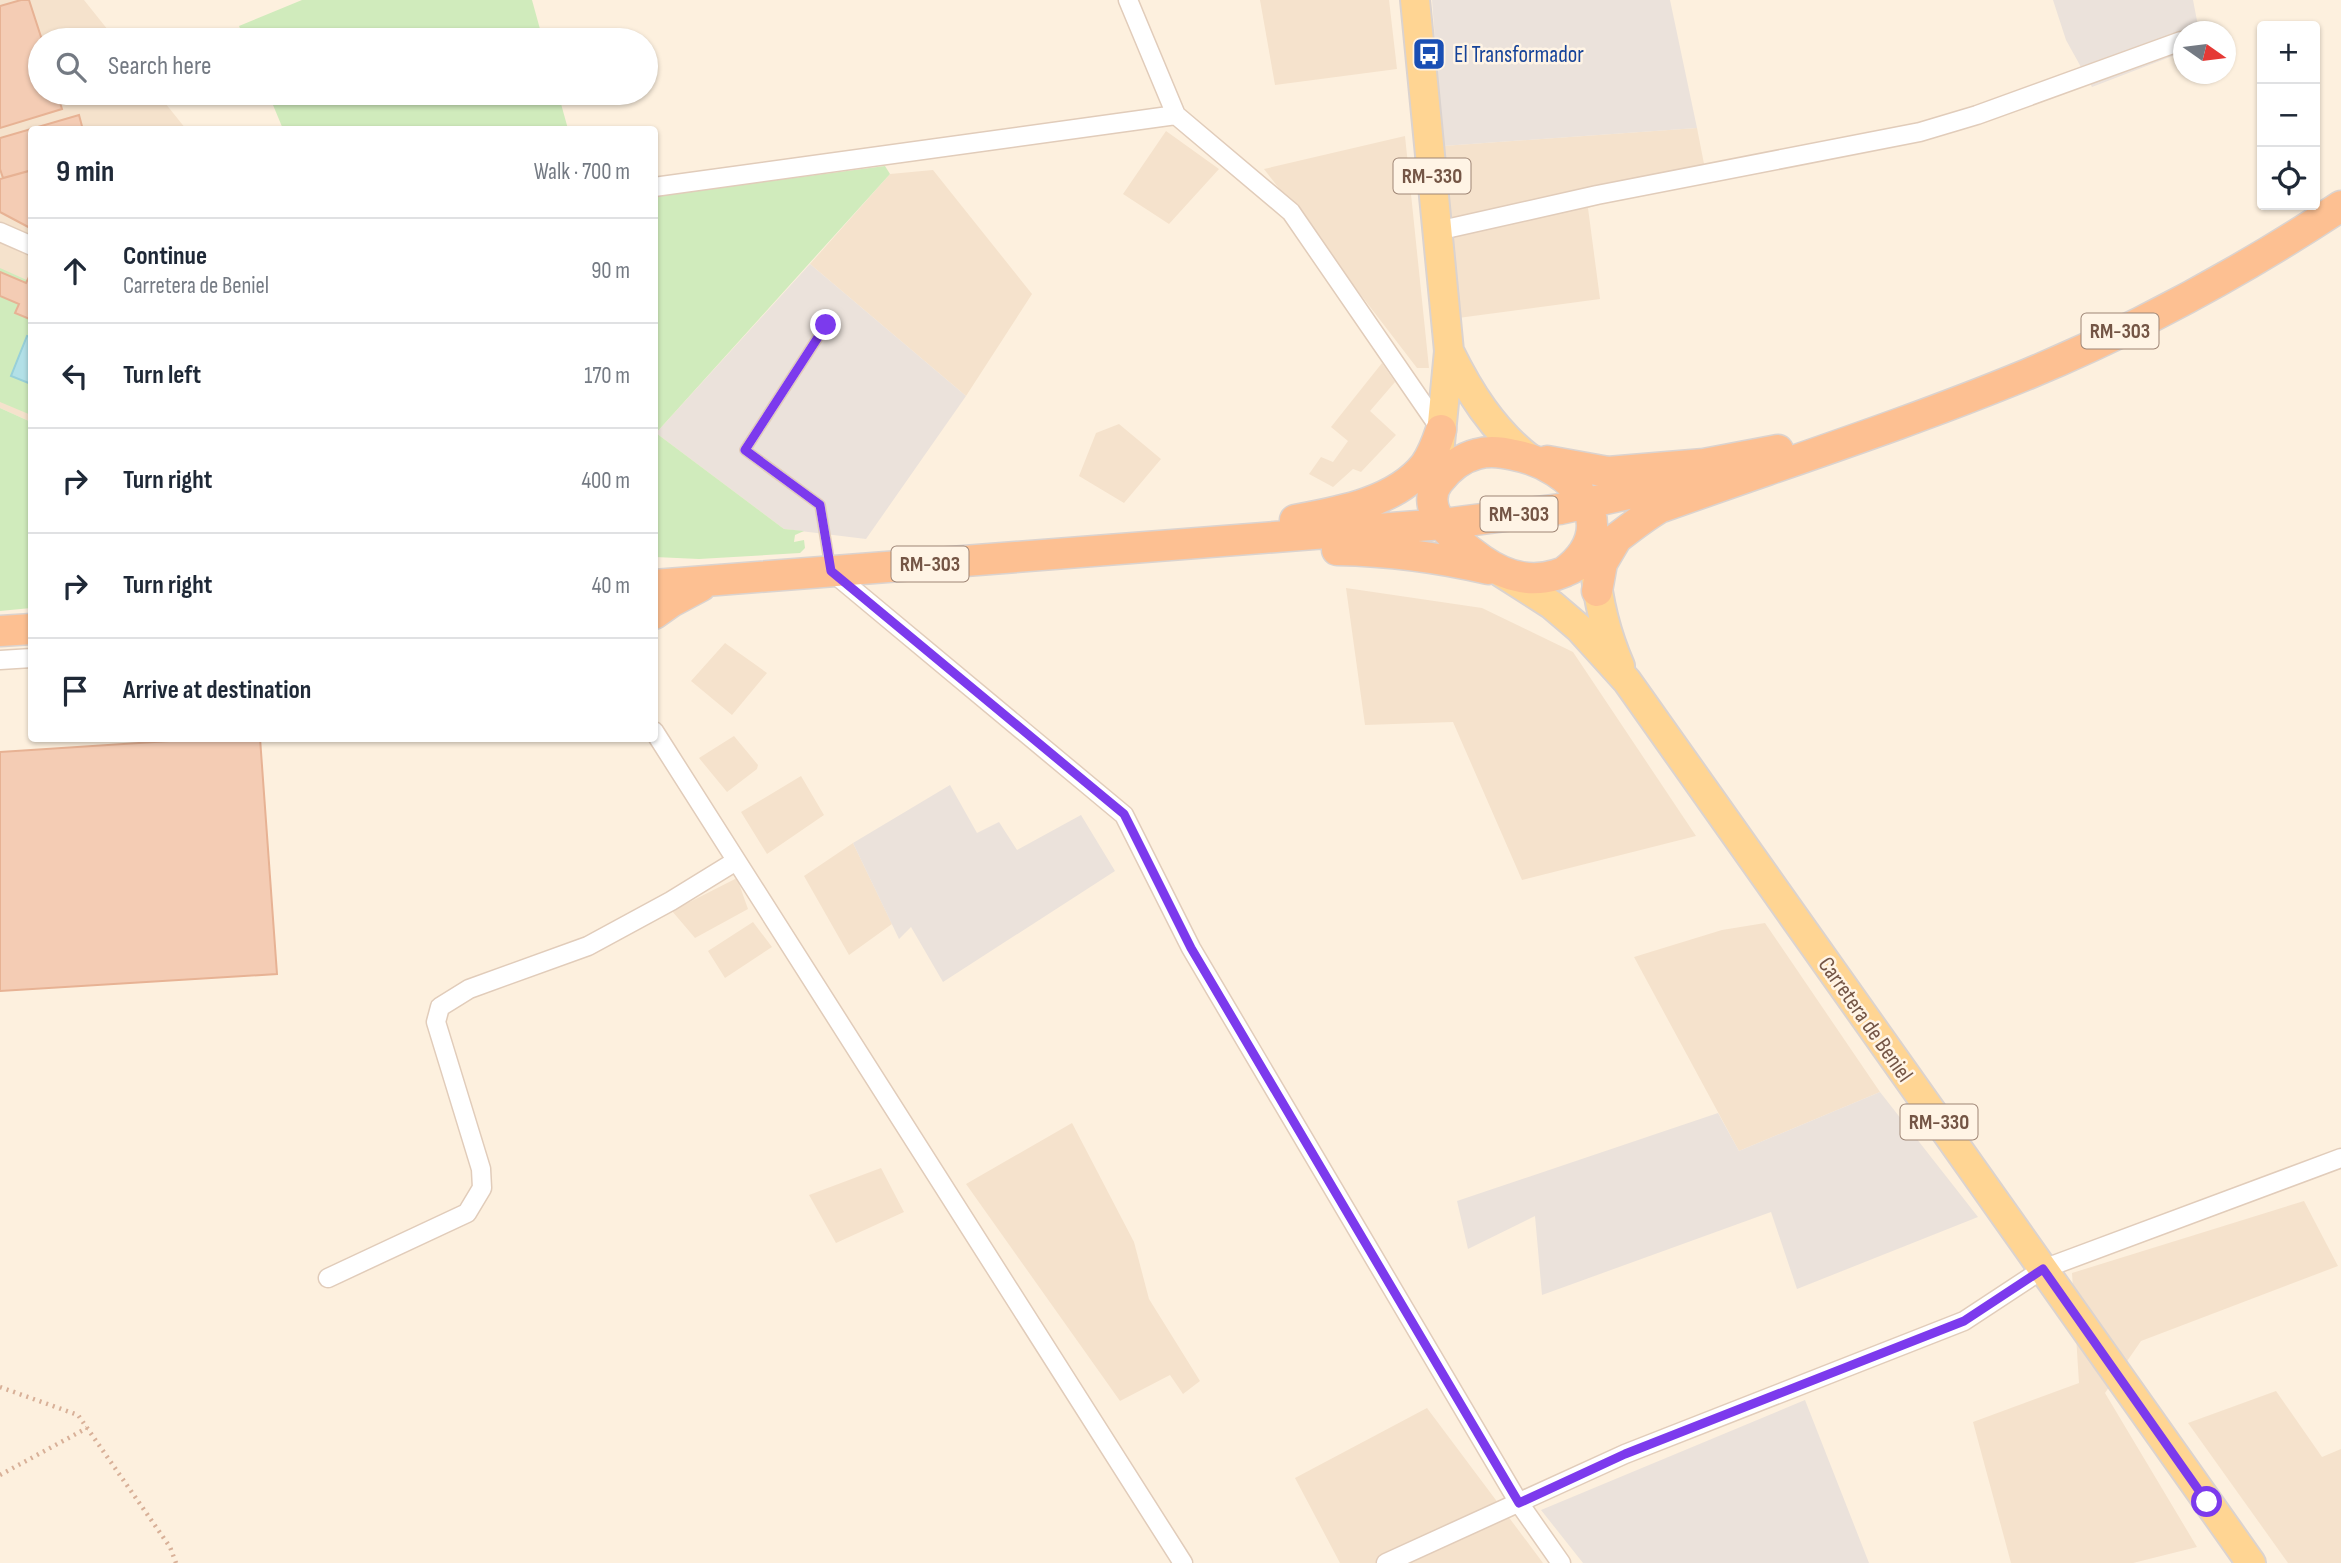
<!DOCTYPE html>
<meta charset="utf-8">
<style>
:root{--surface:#fff;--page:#f6f6f7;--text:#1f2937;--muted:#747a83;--line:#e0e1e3}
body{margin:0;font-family:"Sofia Sans Condensed",sans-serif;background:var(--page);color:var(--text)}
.controls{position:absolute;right:21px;top:21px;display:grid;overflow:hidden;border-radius:7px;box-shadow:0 2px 5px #0004}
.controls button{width:63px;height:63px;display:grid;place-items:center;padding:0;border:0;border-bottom:2px solid var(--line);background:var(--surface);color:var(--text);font:35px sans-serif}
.compass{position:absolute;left:2173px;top:21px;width:63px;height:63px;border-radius:50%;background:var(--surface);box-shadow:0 2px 5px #0004;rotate:104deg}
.stop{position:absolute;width:21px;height:21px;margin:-16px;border:5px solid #7c3aed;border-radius:50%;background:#fff}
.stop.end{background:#7c3aed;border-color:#fff;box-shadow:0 2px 7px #0008}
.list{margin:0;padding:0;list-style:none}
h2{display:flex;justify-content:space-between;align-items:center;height:91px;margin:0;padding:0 28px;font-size:30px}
h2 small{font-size:23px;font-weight:400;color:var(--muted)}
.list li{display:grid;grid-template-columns:46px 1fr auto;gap:21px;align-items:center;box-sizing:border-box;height:105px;padding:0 28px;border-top:2px solid var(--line)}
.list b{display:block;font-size:26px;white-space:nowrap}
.list p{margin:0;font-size:23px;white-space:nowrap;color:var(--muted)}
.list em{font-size:23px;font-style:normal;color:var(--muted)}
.icon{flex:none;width:38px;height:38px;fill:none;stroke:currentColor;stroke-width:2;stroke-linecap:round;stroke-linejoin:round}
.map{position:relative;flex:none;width:2341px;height:1563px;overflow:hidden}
.search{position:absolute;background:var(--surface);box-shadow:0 2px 5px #0004;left:28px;top:28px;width:630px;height:77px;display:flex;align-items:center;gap:18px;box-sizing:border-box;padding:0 24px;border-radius:38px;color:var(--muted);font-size:26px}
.panel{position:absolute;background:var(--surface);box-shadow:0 2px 5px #0004;left:28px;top:126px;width:630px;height:616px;border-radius:7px}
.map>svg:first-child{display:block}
.residential{fill:#f5e2cc}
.industrial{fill:#ebe2db}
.green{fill:#d0ebbc}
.water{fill:#b2e0e7;stroke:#98d0d9;stroke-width:2}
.building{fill:#f4ccb4;stroke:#e7b294;stroke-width:2}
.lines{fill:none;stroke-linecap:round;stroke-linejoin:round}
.service-casing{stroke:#e1ccba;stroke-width:12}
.minor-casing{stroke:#e1ccba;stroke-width:21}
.primary-casing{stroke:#dbd3cf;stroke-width:32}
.trunk-casing{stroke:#dbd3cf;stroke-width:33}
.path{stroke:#d8b098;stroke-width:4.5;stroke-dasharray:2 5;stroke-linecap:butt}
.service{stroke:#fff;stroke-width:9}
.minor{stroke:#fff;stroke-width:18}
.primary{stroke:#ffd593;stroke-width:28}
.trunk{stroke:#fdc092;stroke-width:30}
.route{stroke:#7c3aed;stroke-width:9}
.labels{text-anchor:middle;stroke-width:5;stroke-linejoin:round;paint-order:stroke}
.shield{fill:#fff4e5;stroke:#9e8575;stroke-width:2}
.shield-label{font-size:21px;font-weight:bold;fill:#745545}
.transit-label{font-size:23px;fill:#164399;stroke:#fff4e5;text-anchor:start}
.street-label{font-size:23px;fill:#745545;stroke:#fff4e5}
</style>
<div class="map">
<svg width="2341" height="1563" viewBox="0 0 2341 1563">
<rect width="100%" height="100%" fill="#fdf0de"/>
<path class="residential" d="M0 0H84L116 40H40V93H157L186 129 32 130 31 422 0 408Z
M1260 0H1389L1397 69 1275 85Z
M1697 128 1705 169 1588 208 1600 299 1458 318 1443 146Z
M1166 131 1219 169 1169 224 1123 194Z
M1405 136 1429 368H1417L1264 169Z
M933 170 1032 294 966 396 810 264 890 174Z
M1382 363 1395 382 1370 411 1396 435 1361 472 1353 469 1333 487 1309 474 1321 457 1333 462 1348 441 1331 427Z
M1119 424 1161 459 1124 503 1079 476 1096 433Z
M1346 588 1482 608 1573 652 1696 836 1522 880 1453 722 1365 725Z
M725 643 767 673 732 715 691 681Z
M734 736 758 765 757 769 727 792 699 758Z
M801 776 824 815 767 854 741 812Z
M853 843 892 924 849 955 804 876Z
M737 878 748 909 695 938 672 911Z
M753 922 772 947 725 978 708 951Z
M1765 923 1880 1092 1739 1151 1634 957 1722 930Z
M1072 1123 1134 1242 1149 1299 1200 1381 1183 1394 1170 1375 1120 1401 966 1184Z
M881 1168 904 1212 836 1243 809 1195Z
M2304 1201 2338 1266 2141 1341 2105 1393 2197 1547 2133 1563H2011L1973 1422 2079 1383 2072 1273Z
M2276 1391 2322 1457 2341 1449V1563H2288L2188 1423Z
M1427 1408 1543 1563H1340L1295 1478Z"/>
<path class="industrial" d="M1432 0H1670L1697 128 1443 146Z
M2053 0H2193L2199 31 2184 32 2183 52 2092 87 2066 40Z
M810 264 966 396 866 539 784 529 656 433Z
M950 785 977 833 999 822 1017 850 1081 815 1115 871 943 982 911 927 899 939 853 843Z
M1880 1092 1978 1217 1797 1289 1771 1212 1542 1295 1535 1216 1468 1249 1457 1201 1718 1113 1739 1151Z
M1805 1400 1869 1563H1583L1541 1510Z"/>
<path class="green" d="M302 0H532L543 40H245L239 26Z
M268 93H558L568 129H283Z
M885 166 890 174 656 433 784 529 804 531 795 535 794 542 804 540 805 548 800 553 699 559 655 557V196Z
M0 268 31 282V415L0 402Z
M0 408 31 422V608L0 611Z"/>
<path class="water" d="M27 336 31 337V384L11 376Z"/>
<path class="building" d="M21 0H29L42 40 40 93H57L62 109 0 128V6Z
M79 115 83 130H32V170L3 178 0 169V138Z
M29 171 32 180V229L0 212V179Z
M0 272 26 283 29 277 32 278V320L15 313 19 304 0 296Z
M216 738H260L277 974 0 991V752Z"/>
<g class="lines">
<defs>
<path id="service" d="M826 325 745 450 820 505 830 566"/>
<path id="minor" d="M1128 0 1176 115 1291 212 1441 430
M654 187 1176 115
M1437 231 1597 195 1920 132 1977 115 2181 41
M0 232 32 246
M831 571 1124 815 1191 948 1519 1503 1561 1563
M0 660 32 658
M654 731 1183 1563
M328 1278 467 1213 482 1188 481 1169 436 1022 440 1007 469 989 588 946 671 901 736 861
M1386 1563 1625 1454 1964 1321 2043 1269 2341 1158"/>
<path id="primary" d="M1415 0 1449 351 1439 454
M1449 351C1469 392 1493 430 1529 458
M1595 567C1598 601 1606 634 1620 666
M1502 573 1552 605 1579 628 1627 681 2251 1563"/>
<path id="trunk" d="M1547 461 1608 472 1704 464 1778 450
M1295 520C1339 512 1396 502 1425 465 1432 455 1437 442 1441 430
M1337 550C1389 551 1437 557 1488 569
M1564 572C1627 525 1572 466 1514 455 1502 452 1490 450 1477 454 1461 458 1449 468 1439 481 1429 493 1431 507 1439 520 1450 536 1466 549 1482 560 1556 611 1600 543 1659 508 1782 464 1907 424 2028 374 2136 329 2244 270 2341 206
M654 585 1443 524 1560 509 1687 481
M1597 591 1602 563 1615 541
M654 614 671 602 701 586
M0 631 32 629"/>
</defs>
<use href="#service" class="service-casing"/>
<use href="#minor" class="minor-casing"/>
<use href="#primary" class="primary-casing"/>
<use href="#trunk" class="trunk-casing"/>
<path class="path" d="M0 1387 78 1415 170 1547 176 1563
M0 1475 87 1428"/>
<use href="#service" class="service"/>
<use href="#minor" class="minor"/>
<use href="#primary" class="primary"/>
<use href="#trunk" class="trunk"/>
</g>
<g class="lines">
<path class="route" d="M826 325 745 450 820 505 831 571 1124 814 1191 948 1519 1503 1625 1454 1964 1321 2043 1269 2207 1502"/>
</g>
<defs>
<symbol id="bus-square" viewBox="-11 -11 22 22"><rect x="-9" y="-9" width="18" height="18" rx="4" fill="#1a4fb4" stroke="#fff4e5"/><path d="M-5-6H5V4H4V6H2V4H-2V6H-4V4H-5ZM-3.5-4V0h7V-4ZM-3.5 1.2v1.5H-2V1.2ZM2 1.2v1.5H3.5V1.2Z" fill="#fff"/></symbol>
</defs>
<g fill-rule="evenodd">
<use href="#bus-square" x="1410" y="35" width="38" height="38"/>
</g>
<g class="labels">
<g class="shield">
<rect x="1393.5" y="158.5" width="77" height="35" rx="5"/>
<rect x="2081.5" y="313.5" width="77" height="35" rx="5"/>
<rect x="1480.5" y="496.5" width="77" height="35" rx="5"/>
<rect x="891.5" y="546.5" width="77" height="35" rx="5"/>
<rect x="1900.5" y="1104.5" width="77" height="35" rx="5"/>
</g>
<g class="shield-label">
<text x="1432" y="183">RM-330</text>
<text x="2120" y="338">RM-303</text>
<text x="1519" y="521">RM-303</text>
<text x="930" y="571">RM-303</text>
<text x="1939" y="1129">RM-330</text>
</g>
<g class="transit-label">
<text x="1454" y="62">El Transformador</text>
</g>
<g class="street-label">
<text transform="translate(1866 1019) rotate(55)" y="8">Carretera de Beniel</text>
</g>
</g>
</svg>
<div class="controls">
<button>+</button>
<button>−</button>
<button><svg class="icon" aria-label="locate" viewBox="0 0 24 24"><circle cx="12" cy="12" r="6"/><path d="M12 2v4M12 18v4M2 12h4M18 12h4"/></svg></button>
</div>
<svg class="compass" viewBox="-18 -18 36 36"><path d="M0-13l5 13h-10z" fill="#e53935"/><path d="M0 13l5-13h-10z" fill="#747a83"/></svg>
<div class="stop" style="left:2207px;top:1502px"></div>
<div class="stop end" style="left:826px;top:325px"></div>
<div class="search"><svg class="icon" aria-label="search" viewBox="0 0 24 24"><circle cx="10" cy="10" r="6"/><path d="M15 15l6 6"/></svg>Search here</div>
<section class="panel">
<h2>9 min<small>Walk · 700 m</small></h2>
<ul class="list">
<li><svg class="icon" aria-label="ahead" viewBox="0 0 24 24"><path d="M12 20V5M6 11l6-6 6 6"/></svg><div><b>Continue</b><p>Carretera de Beniel</p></div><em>90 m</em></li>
<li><svg class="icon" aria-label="left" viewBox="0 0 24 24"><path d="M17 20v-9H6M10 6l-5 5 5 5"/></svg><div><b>Turn left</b></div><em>170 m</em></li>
<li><svg class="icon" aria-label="right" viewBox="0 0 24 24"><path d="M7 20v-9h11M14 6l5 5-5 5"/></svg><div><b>Turn right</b></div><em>400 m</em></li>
<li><svg class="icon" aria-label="right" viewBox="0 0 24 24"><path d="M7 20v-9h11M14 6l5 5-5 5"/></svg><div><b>Turn right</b></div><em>40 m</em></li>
<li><svg class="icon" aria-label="arrive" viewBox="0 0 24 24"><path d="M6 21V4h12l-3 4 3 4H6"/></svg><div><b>Arrive at destination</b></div></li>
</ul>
</section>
</div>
